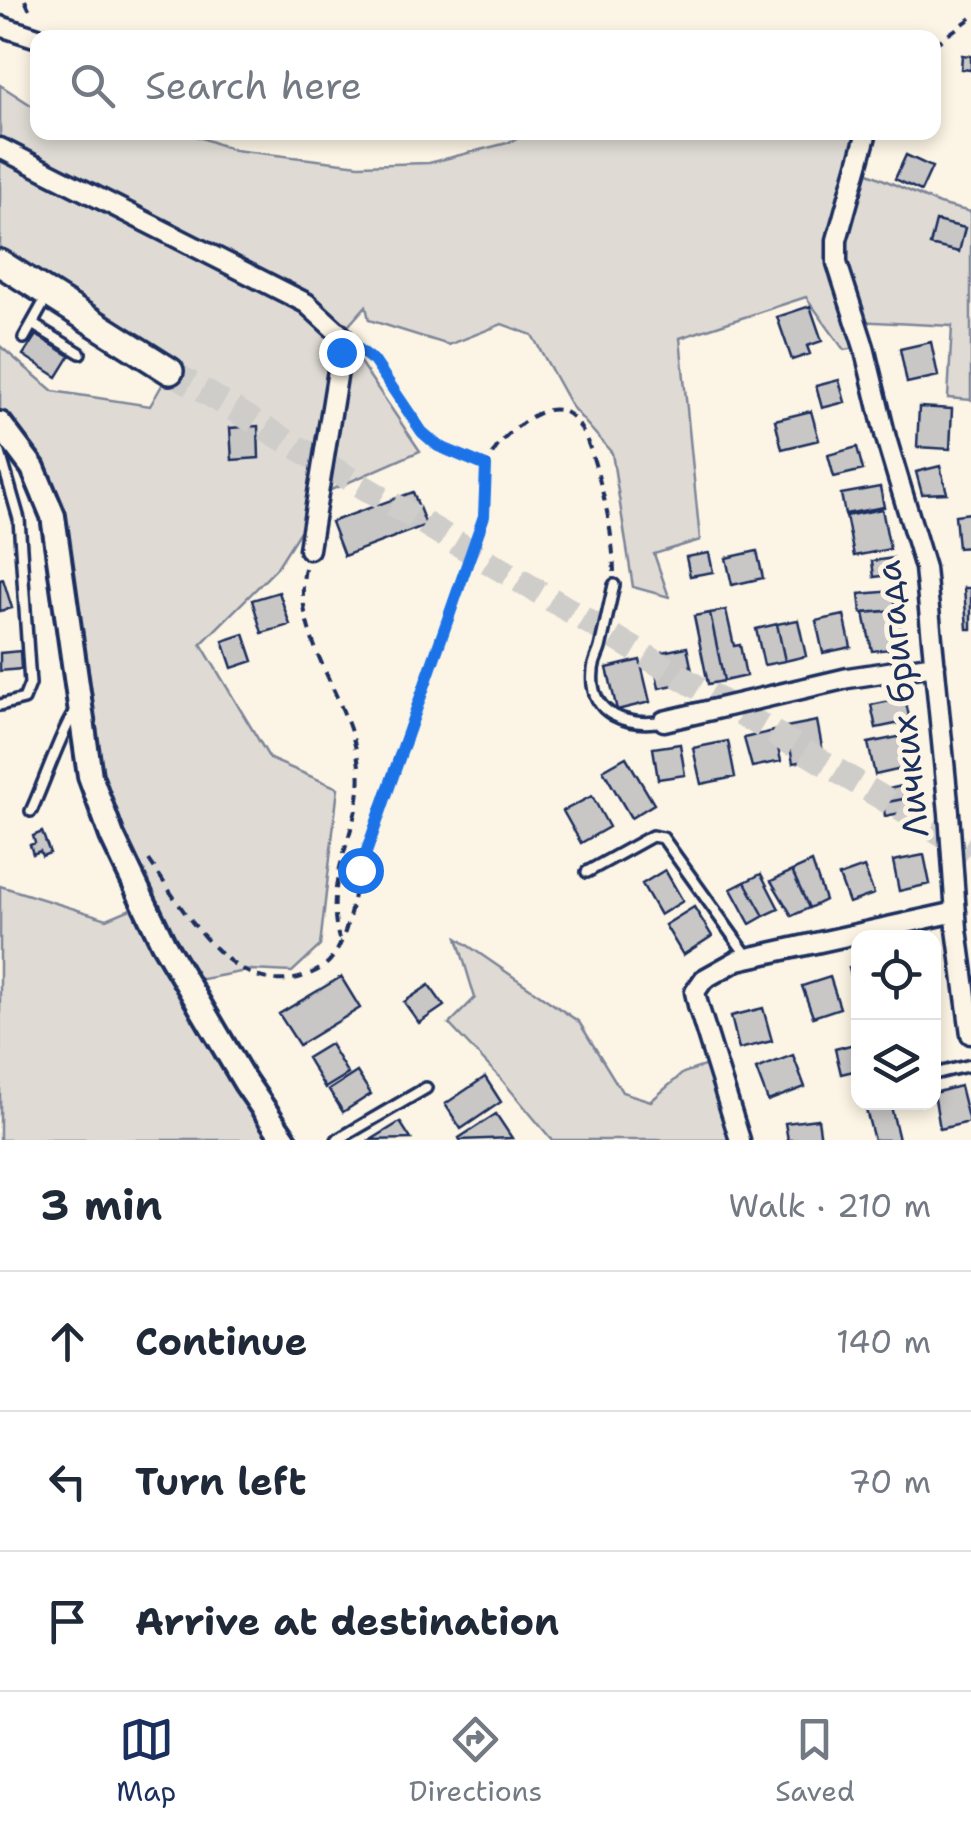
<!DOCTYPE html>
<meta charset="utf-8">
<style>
:root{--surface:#fff;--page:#f6f6f7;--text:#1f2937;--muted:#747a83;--line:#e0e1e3;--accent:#1b2f5e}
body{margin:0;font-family:"Shantell Sans",sans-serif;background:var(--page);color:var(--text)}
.controls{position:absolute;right:30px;bottom:30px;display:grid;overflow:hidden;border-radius:20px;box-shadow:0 5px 15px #0003}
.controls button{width:90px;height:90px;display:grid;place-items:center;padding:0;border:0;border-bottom:2px solid var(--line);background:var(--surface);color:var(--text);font:50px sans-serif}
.stop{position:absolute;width:30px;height:30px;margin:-22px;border:8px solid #1a73e8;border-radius:50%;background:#fff}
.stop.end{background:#1a73e8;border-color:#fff;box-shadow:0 2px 10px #0008}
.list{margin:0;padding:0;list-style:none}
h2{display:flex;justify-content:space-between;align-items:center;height:130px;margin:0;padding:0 40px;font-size:42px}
h2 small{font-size:32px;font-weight:400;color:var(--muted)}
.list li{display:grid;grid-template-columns:65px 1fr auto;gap:30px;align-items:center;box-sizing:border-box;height:140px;padding:0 40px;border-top:2px solid var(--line)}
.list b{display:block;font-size:38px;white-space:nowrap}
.list em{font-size:32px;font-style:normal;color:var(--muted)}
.icon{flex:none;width:55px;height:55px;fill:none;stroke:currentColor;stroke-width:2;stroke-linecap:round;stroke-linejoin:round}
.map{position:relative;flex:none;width:971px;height:1140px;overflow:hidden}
.search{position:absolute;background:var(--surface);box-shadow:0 5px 15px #0003;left:30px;right:30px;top:30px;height:110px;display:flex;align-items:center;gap:25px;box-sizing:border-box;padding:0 35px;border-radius:20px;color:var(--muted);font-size:38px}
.sheet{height:550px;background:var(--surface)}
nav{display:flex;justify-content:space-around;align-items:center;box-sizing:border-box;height:140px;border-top:2px solid var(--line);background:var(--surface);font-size:28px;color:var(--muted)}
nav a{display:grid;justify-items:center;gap:5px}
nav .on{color:var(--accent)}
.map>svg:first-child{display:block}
.green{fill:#dfdbd4;stroke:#7d8599;stroke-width:2.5}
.building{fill:#c8c7c6;stroke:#1b2f5e;stroke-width:2.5}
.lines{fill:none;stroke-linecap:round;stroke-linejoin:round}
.secondary-tunnel{stroke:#cfcdca;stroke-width:25;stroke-dasharray:25 12;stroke-linecap:butt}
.service-casing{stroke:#1b2f5e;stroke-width:16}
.minor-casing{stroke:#1b2f5e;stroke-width:25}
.tertiary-casing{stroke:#1b2f5e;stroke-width:30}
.secondary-casing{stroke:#1b2f5e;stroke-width:32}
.path{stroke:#1b2f5e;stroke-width:4;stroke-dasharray:10 8;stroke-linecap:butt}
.service{stroke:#fcf5e5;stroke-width:9}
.minor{stroke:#fcf5e5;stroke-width:18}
.tertiary{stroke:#fcf5e5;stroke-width:22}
.secondary{stroke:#fcf5e5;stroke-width:25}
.route{stroke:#1a73e8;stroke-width:12}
.labels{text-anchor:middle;stroke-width:10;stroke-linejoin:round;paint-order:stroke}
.street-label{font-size:35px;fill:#1b2f5e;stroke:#fcf5e5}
</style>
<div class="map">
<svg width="971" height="1140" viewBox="0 0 971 1140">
<rect width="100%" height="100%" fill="#fcf5e5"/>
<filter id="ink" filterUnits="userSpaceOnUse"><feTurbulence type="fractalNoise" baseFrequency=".01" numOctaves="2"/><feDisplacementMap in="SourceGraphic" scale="20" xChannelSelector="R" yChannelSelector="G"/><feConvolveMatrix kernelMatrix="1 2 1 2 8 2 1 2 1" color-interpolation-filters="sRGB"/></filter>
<g filter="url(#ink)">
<path class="green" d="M0 85 37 109 38 132 188 133 234 150 359 165 429 163 507 143 529 133H867L857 168 939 204 971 212V400L948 398 952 326 856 321 864 347 844 350 806 297 680 338 700 540 654 554 669 597 633 587 612 453 572 407 532 335 502 324 449 345 369 320 366 306 341 334 420 451 324 493 276 569 201 644 270 759 338 788 320 946 292 972 251 970 187 982 286 1140H0V886L107 919 145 903 107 822 53 516 0 424V346L53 391 150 406 170 371 0 263Z
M457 938 579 1022 622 1092 651 1101 683 1073 716 1062 740 1140H552L502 1080 449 1024 475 998Z"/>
<path class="building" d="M962 55 971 56V70L961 69Z
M906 155 932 167 921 191 895 179Z
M936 221 965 228 959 252 930 245Z
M810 306 822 341 807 346 810 354 792 360 777 317Z
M36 335 70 356 57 377 23 355Z
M931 342 938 376 907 383 900 349Z
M839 380 845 402 822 408 816 386Z
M919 407 952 409 950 449 917 447Z
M811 411 819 440 782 449 775 420Z
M258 426 259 458 232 460 230 428Z
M857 447 863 470 834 477 828 455Z
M940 466 947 493 922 494 916 472Z
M880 487 884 507 845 514 841 494Z
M413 492 426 525 344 556 331 522Z
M882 509 890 549 854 556 846 516Z
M971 513V547L958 548 955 515Z
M757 551 763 578 732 585 726 558Z
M709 553 713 572 690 576 686 557Z
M894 558 897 574 874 577 872 561Z
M3 579 12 608 0 611V580Z
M964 588H971V629H967Z
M894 591 896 610 861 613 859 594Z
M279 592 290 625 262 633 252 600Z
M726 610 734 646 740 645 746 676 724 681 710 613Z
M899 610 902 648 872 651 864 613Z
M710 613 724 681 708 684 694 616Z
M844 615 851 647 823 653 816 621Z
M798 620 806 656 785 661 777 624Z
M777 624 785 661 764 665 756 629Z
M244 634 253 661 232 668 223 641Z
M687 647 694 681 659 688 652 654Z
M20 651 21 669 0 671V653Z
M640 660 650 702 617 710 607 668Z
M905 698 910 721 876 728 871 705Z
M817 721 824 757 793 763 786 727Z
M774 731 781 761 752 767 744 738Z
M908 735 915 766 875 775 868 743Z
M728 741 735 777 701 784 693 748Z
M680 744 685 775 658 779 653 748Z
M626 757 654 804 631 818 603 770Z
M915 783 918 796 883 803 880 791Z
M592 796 609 827 581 843 563 811Z
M918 796 921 809 885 816 883 803Z
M42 832 50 853 42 856 40 851 33 854 30 845 35 843 33 836Z
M924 855 930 884 899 891 893 861Z
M812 862 825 900 809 908 792 871Z
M864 867 874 894 849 903 839 876Z
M665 870 683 901 660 915 642 884Z
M792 871 809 908 792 916 771 881Z
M761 874 779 909 764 916 745 882Z
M745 882 764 916 750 924 731 889Z
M694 907 712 936 683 955 665 925Z
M858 965V1002L849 968Z
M341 977 360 1008 299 1045 279 1014Z
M830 977 840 1008 813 1017 802 986Z
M429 985 444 1006 419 1023 404 1002Z
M763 1008 772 1041 739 1049 731 1016Z
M935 1017 942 1042 934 1044V1018Z
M858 1043V1070L841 1074 835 1049Z
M330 1044 348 1074 325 1088 307 1058Z
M793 1055 805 1087 768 1101 756 1069Z
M357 1072 371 1094 343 1112 329 1090Z
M485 1077 501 1102 461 1129 445 1104Z
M960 1086 969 1122 940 1129 934 1093Z
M879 1102H890L899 1140H874L865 1106Z
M496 1114 512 1138 460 1140 459 1138Z
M818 1119 821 1140H788L785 1123Z
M400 1122 411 1139 371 1140Z"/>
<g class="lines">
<path class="secondary-tunnel" d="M170 371 971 851"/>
<defs>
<path id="service" d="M32 324 80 353
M24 338 47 297
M0 453 19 519 30 684 24 699 0 705
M614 585C609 606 605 627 600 648 598 655 593 663 593 671 588 716 629 727 664 721
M31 811C40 793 66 719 76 711
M587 872 652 836 663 838 748 957
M934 1074 971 1065
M337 1140 426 1088"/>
<path id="minor" d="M0 26 38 38
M867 132 837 240V263L864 347 886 438 925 568 949 813 957 929 971 1034
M0 148 306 303 341 335V352L309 549
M664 721 848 678 935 665
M740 1140 698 1005 695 992 704 979 738 960 956 912"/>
<path id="tertiary" d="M0 424 33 468 53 516 90 776 112 836 163 943 245 1082 285 1140"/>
<path id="secondary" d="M0 263 170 371"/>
</defs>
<use href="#service" class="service-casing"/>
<use href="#minor" class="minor-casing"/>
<use href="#tertiary" class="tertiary-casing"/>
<use href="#secondary" class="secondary-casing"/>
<path class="path" d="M25 0 32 15
M934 45 971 18
M361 349C391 375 403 417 434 442 448 454 468 459 485 465
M305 568C291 639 351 698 359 766 365 827 321 874 339 939
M149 860C186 914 241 1014 320 969 348 952 351 902 359 873 393 753 444 639 482 522 494 487 474 469 505 438 562 383 582 414 598 475 607 507 613 538 614 572"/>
<use href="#service" class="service"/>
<use href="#minor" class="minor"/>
<use href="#tertiary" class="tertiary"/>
<use href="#secondary" class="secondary"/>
</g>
</g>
<g class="lines" filter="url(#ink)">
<path class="route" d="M341 352 340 335 374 361 422 432 438 446 486 466 484 516 360 870"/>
</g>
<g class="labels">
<g class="street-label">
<text transform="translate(902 699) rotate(-96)" y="12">Личких бригада</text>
</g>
</g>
</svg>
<div class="controls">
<button><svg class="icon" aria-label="locate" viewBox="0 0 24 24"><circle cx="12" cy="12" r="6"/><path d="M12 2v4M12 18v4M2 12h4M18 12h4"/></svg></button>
<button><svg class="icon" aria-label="layers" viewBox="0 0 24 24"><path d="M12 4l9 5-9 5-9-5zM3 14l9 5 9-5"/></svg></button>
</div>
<div class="stop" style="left:360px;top:870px"></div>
<div class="stop end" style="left:341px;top:352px"></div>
<div class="search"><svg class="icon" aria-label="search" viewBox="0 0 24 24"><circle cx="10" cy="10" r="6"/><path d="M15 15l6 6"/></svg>Search here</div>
</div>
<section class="sheet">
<h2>3 min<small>Walk · 210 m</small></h2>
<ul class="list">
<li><svg class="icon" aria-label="ahead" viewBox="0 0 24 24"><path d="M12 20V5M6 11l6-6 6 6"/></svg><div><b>Continue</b></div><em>140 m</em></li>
<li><svg class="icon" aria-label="left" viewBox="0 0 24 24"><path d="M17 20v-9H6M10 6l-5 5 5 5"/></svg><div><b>Turn left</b></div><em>70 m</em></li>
<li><svg class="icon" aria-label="arrive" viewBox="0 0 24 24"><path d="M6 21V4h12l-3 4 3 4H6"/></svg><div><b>Arrive at destination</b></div></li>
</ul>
</section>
<nav>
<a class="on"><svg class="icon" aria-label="map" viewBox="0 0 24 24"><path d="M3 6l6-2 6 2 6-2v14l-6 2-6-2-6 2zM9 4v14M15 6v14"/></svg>Map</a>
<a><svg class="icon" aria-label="directions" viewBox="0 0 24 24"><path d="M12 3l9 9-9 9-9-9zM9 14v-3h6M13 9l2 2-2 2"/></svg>Directions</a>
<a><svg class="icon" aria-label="saved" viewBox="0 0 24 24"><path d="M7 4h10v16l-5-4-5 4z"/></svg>Saved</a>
</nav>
